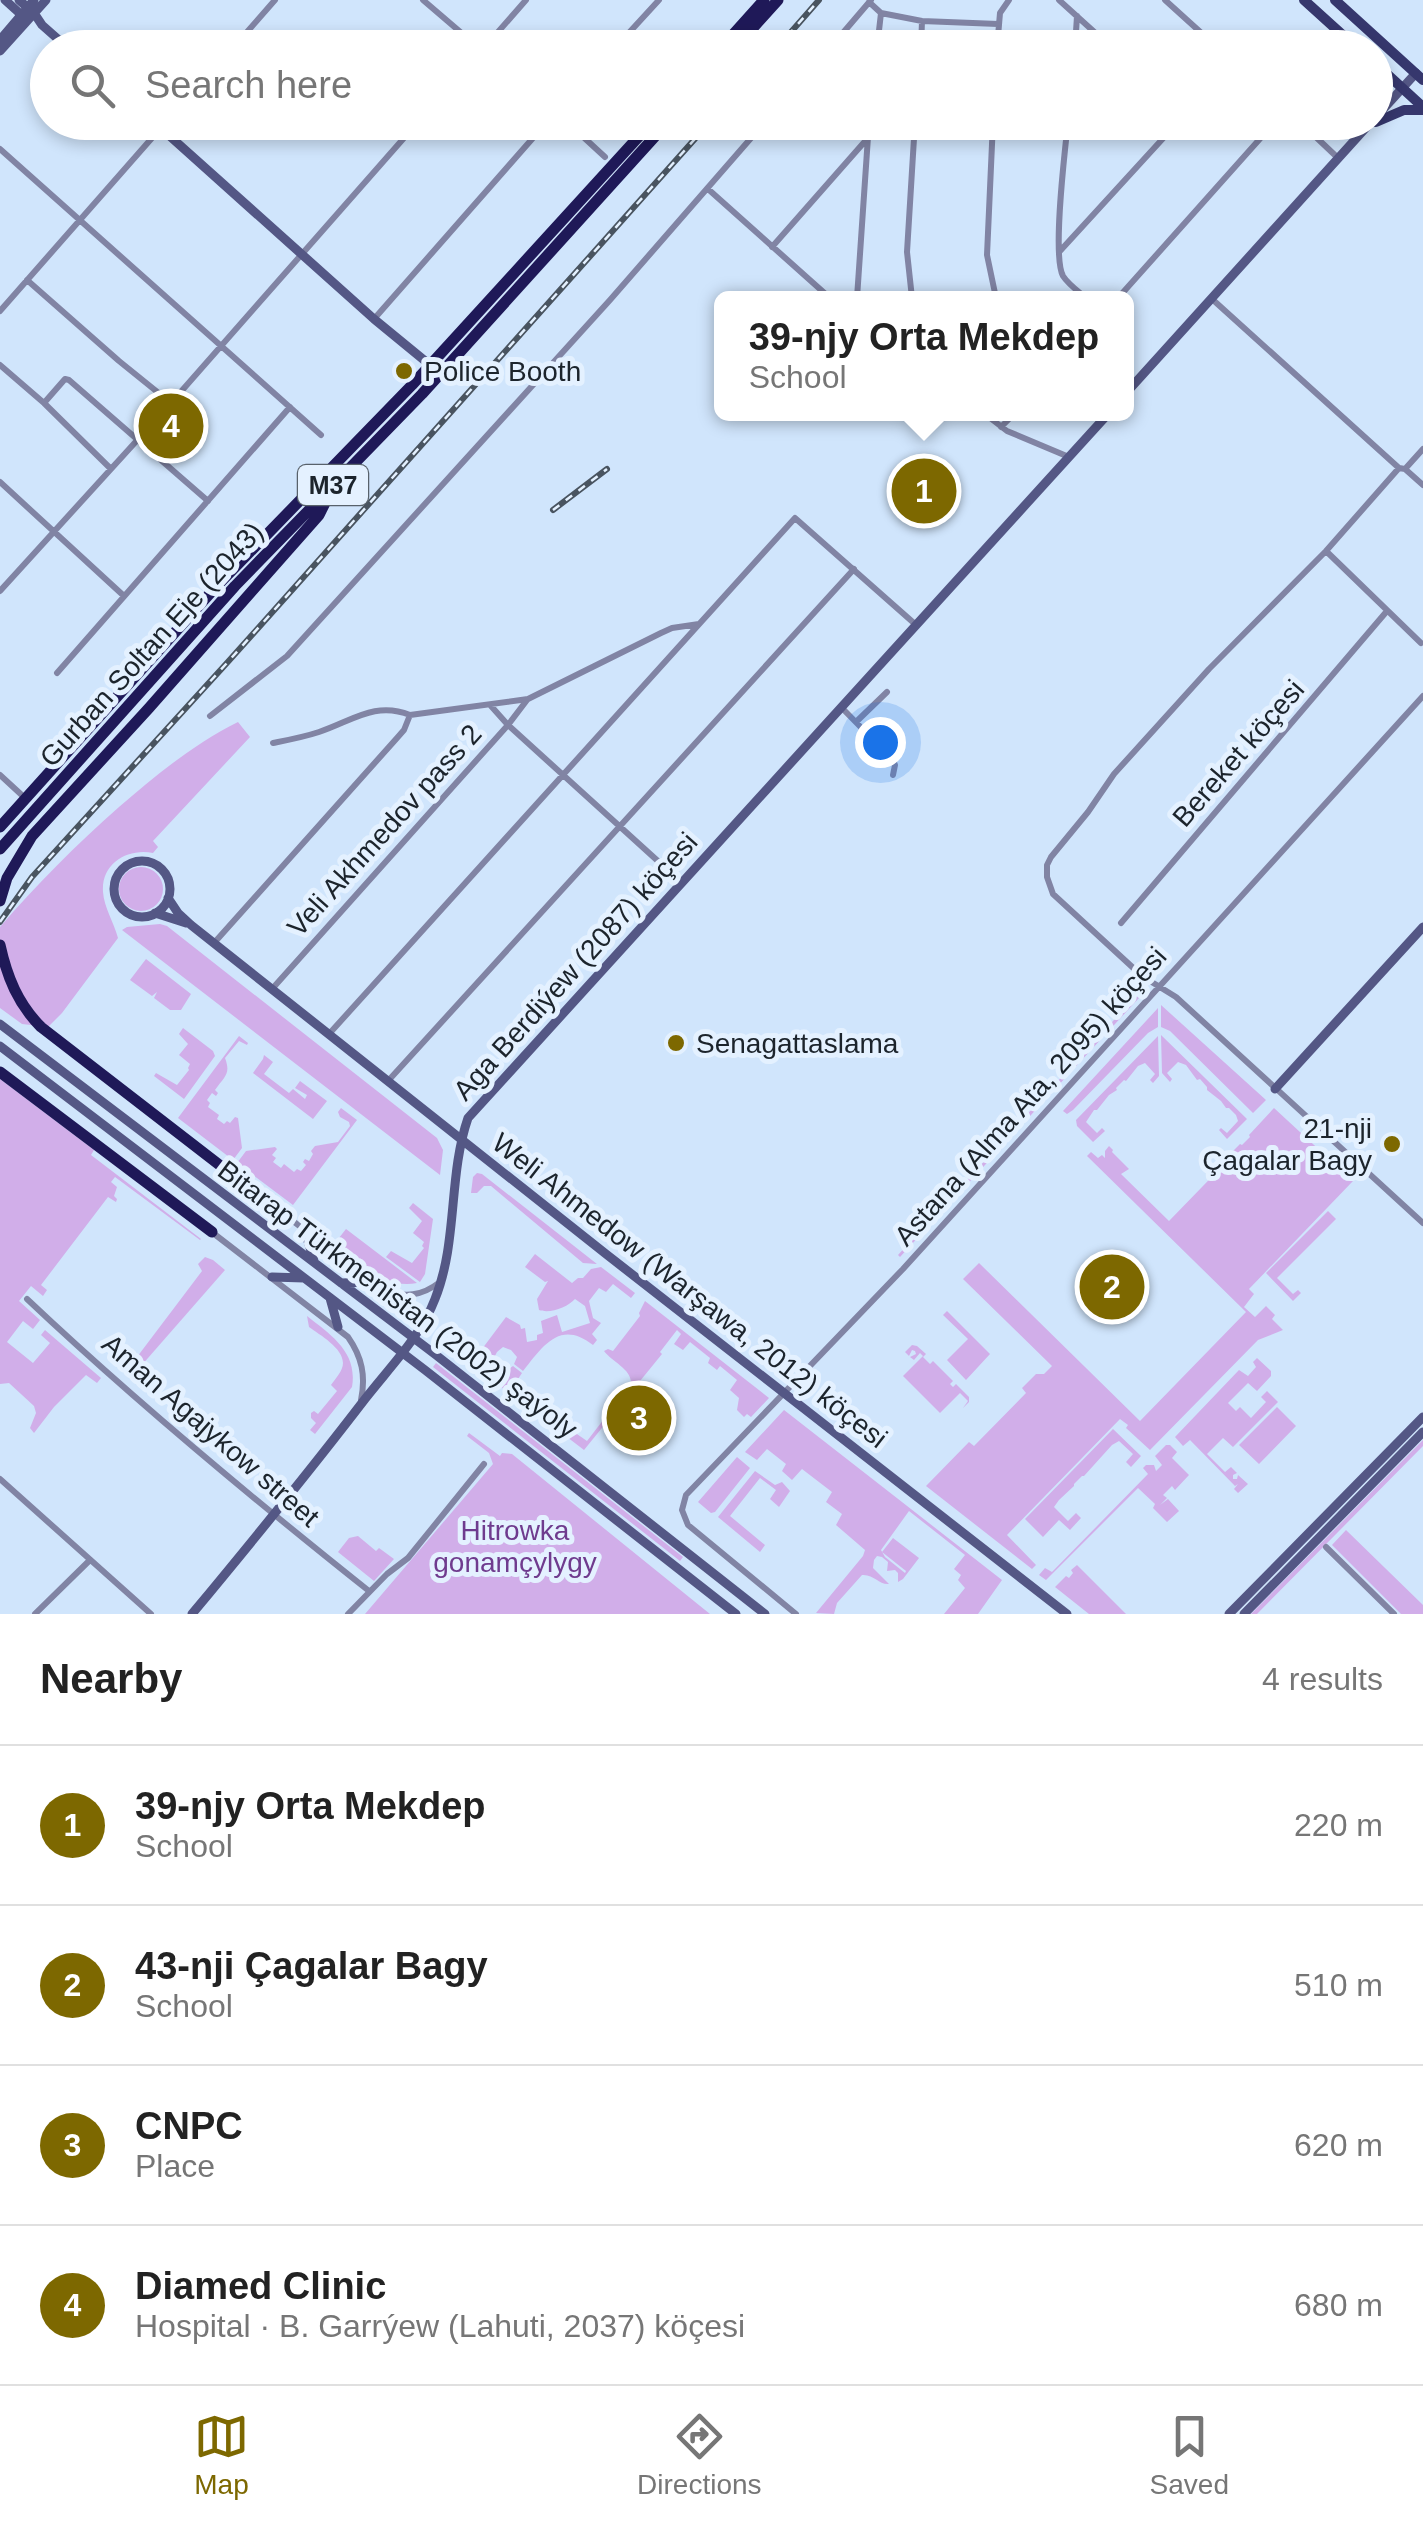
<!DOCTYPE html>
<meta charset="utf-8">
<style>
:root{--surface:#fff;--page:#f2f2f2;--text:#222;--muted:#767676;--line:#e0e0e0;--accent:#7d6800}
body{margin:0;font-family:Helvetica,sans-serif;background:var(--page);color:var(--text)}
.you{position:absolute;left:880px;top:742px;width:35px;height:35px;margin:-25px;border:8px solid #fff;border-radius:50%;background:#1a73e8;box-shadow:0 0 0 15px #1a73e833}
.badge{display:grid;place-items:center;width:65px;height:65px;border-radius:50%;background:var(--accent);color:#fff;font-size:32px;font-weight:700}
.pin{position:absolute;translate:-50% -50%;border:5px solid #fff;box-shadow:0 2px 10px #0006}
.popup{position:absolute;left:714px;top:291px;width:420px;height:130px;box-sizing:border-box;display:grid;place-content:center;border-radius:15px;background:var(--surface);filter:drop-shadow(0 2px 8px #0005);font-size:32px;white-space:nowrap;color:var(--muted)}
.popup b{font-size:38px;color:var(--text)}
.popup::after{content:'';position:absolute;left:50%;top:100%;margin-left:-20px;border:20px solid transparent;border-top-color:var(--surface)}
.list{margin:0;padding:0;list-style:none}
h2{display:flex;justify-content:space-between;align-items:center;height:130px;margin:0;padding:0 40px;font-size:42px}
h2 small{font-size:32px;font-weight:400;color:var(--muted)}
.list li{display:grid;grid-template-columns:65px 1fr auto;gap:30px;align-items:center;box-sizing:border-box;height:160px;padding:0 40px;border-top:2px solid var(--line)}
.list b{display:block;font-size:38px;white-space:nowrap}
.list p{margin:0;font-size:32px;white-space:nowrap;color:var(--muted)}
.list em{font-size:32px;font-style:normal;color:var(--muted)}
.icon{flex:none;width:55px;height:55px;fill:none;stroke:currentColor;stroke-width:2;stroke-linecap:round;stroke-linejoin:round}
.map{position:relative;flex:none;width:1423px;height:1614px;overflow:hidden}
.search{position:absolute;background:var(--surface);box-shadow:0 5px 15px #0003;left:30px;right:30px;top:30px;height:110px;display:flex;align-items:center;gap:25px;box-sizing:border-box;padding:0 35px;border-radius:55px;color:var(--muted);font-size:38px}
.sheet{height:770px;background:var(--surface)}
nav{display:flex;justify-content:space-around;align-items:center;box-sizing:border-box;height:140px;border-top:2px solid var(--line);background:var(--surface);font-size:28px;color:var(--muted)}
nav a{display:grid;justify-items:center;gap:5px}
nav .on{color:var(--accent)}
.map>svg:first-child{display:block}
.green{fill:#d1aee9}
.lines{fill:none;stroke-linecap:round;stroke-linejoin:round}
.street{stroke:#8184a4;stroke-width:6}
.secondary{stroke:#545785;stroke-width:9}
.primary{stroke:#36376d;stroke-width:10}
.highway{stroke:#1f1958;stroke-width:11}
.rail-casing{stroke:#495460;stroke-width:6}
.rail{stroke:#e4f1ff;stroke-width:2.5;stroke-dasharray:8;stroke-linecap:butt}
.poi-dot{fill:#7d6800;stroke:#e4f1ff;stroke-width:4}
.labels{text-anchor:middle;stroke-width:10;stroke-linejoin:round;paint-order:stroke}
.shield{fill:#e4f1ff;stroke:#58626b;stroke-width:2.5}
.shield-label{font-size:25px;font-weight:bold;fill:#1c242c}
.poi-label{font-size:28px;fill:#1c242c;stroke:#e4f1ff;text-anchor:start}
.street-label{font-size:28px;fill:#1c242c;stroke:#e4f1ff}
.park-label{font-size:28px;fill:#6f3b8e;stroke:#e4f1ff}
</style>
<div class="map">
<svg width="1423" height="1614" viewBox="0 0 1423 1614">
<rect width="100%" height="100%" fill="#d0e5fc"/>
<path class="green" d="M238 722 250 737 153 841 158 847 153 853C128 848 101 863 103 892 104 907 114 923 118 938L62 1013 48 1027 22 1024 0 1008V927C37 884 76 845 119 807 156 775 194 744 238 722Z
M119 889a22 22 0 1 1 44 0a22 22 0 1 1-44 0Z
M160 924 167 926 437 1138 443 1150 440 1175 122 930 127 927Z
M146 959 191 994 181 1010H170L154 998 157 992 152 996 130 980Z
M1136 996 1139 998 900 1257 898 1255Z
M1161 1005 1266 1100 1253 1113 1170 1031 1161 1027Z
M1158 1008V1027L1148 1033 1073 1110 1067 1114 1063 1111Z
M183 1028 213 1051 215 1056 184 1099 154 1076 156 1073 177 1085 189 1070 188 1068 190 1064 179 1055 188 1044 179 1034Z
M1161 1035 1247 1119 1227 1139 1219 1130 1221 1128 1227 1133 1238 1121 1236 1115 1229 1108H1226L1221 1101 1207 1090V1087L1200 1079 1197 1080 1186 1065 1178 1062 1167 1073 1172 1079 1170 1082 1162 1073Z
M239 1036 248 1043 247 1045 239 1041 225 1058C231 1074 225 1076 215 1090L218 1093 216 1096 212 1093 207 1100 210 1103 208 1107 219 1115 217 1119 224 1124 227 1121 230 1123 235 1117 238 1118 242 1148 233 1160 178 1118Z
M1158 1036 1159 1076 1153 1083 1150 1080 1155 1074 1145 1063 1138 1066 1126 1081 1124 1080 1116 1088 1117 1090 1109 1095 1097 1110H1094L1086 1122 1097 1133 1102 1128 1105 1131 1093 1142 1077 1126 1076 1120Z
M264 1055 273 1062 264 1074 289 1093 293 1089 305 1099 307 1095 295 1088 300 1081 327 1101 313 1119 253 1073 263 1059Z
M0 1079 94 1150 91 1155 201 1239 200 1240 115 1177 111 1182 117 1187 114 1196 117 1199 116 1202 108 1197 41 1285 47 1290 43 1296 31 1286 19 1301 40 1320 33 1329 23 1321 7 1342 33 1363 50 1343 41 1335 45 1330 101 1378 97 1383 86 1375 54 1407 34 1433 30 1428 36 1413 34 1406 9 1383 0 1384Z
M341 1108 357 1120 293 1205 237 1163 246 1151 275 1147 277 1149 272 1155 276 1158 273 1162 281 1168 284 1164 294 1172 297 1169 301 1171 306 1165 303 1162 305 1159 309 1161 313 1154 311 1151 315 1146 338 1142 350 1126 349 1122 340 1117 338 1112Z
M1274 1108 1353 1181 1249 1289 1254 1294 1244 1307 1255 1317 1266 1306 1275 1315 1272 1319 1283 1330 1258 1340 1150 1450 1126 1428 1128 1425 1120 1419 1007 1535 1036 1565 1032 1569 926 1486 969 1442 974 1446 1026 1393 1022 1388 1036 1374H1044L1052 1366 963 1279 979 1263 1140 1421 1246 1312 1087 1156 1091 1152 1098 1158 1102 1155 1105 1158V1151L1109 1146 1113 1150 1112 1152 1129 1169 1121 1174 1169 1221 1235 1153 1233 1151 1240 1144 1242 1145 1250 1137 1249 1135Z
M477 1173 482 1174 597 1264 583 1263 491 1186H484L477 1193H471L473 1177Z
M413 1203 433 1219 425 1274 420 1282 386 1257 391 1251 412 1263 424 1248 422 1246 424 1242 413 1233 422 1221 409 1208Z
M1328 1211 1336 1219 1277 1278 1293 1294 1298 1290 1301 1293 1293 1301 1266 1273Z
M346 1229 417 1283C384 1290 359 1261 335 1243Z
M535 1254 572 1283 578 1278H583L591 1269 601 1267 635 1293 631 1298 613 1284 606 1292 599 1288 589 1301 593 1318 601 1323 592 1334 597 1340 593 1345C560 1319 543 1346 523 1371L514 1364 517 1357 511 1350 503 1347 497 1352 493 1360 506 1371 513 1366 522 1373 514 1385 526 1394 529 1390 549 1405 540 1417 461 1356 469 1346 479 1353 506 1317 520 1325 521 1329 525 1328 527 1342 537 1340V1335L543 1333 541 1321 557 1315 562 1332 590 1323 585 1306 575 1299C568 1307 550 1314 539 1310L537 1299 548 1281 545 1282 525 1267Z
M205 1257 213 1260 225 1270 141 1366 134 1361 202 1271 198 1264Z
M645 1301 769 1398 751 1417 747 1414 744 1417 737 1410 739 1398 730 1390 737 1380 720 1366 717 1370 708 1363 710 1358 690 1342 683 1350 674 1344 681 1334 677 1330 660 1352 662 1354 584 1450 550 1424 559 1413 577 1427 574 1432 587 1441 631 1384C632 1369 612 1362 604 1351L608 1349 613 1351 640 1316 639 1313Z
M947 1311 990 1354 966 1380 947 1360 968 1339 943 1315Z
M307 1316C331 1335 358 1352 352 1387L315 1434 310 1430 316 1423 311 1418V1413L314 1411 318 1414 337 1391 331 1385C335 1379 343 1371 343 1363 343 1348 320 1335 309 1327Z
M912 1345 917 1346 926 1354 923 1357 930 1364 933 1361 953 1381 950 1384 953 1387 956 1384 969 1397V1402L963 1408 968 1401 960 1393 940 1413 903 1376 923 1356 920 1353 914 1360 910 1357 916 1354 915 1351 912 1350 909 1356 905 1352Z
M1257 1358 1271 1371V1376L1257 1391 1248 1383 1228 1403 1236 1411 1240 1407 1251 1418 1266 1402 1261 1397 1267 1391 1278 1402 1233 1447 1223 1438 1207 1454 1225 1472 1231 1467 1237 1473 1233 1475V1479H1237L1238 1475 1248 1484 1238 1493 1234 1489 1238 1484 1235 1486 1190 1440 1183 1446 1175 1437 1239 1370 1248 1376 1256 1367 1253 1362Z
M436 1363 683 1557 680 1561 433 1367Z
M1277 1407 1296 1426 1259 1464 1239 1445Z
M784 1410 1002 1580 978 1614H944L965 1588 958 1580 961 1575 954 1569 965 1555 909 1511 881 1550 885 1557 905 1573 906 1571 882 1552 893 1538 919 1558 903 1579 898 1582V1573L895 1570 887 1571 888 1562 882 1557 877 1556 874 1560 873 1568 889 1584C879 1585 874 1574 862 1575L837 1603 834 1614 816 1613 863 1556 865 1550 836 1525 842 1514 826 1502 832 1492 802 1469 792 1480 782 1471 786 1464 767 1449 757 1460 745 1452Z
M1113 1429 1141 1456 1131 1467 1126 1462 1133 1454 1119 1441 1112 1445 1084 1476H1082L1074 1484V1486L1059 1500 1054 1507 1068 1521 1076 1513 1081 1518 1070 1530 1059 1520 1043 1537 1025 1519Z
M469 1433 500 1456 502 1453 512 1454 710 1614H365L493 1464 489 1453 467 1436Z
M1423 1440V1446L1257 1614H1251Z
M1166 1445H1170L1177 1452 1172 1458 1189 1475 1175 1490 1172 1486 1163 1495 1167 1498 1160 1505 1168 1499 1179 1511 1167 1522 1153 1508 1155 1504 1138 1488 1046 1580 1039 1575 1045 1568 1052 1572 1148 1474 1143 1468 1146 1465H1154L1156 1471 1162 1465 1155 1456Z
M737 1457 750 1468 715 1512 711 1513 698 1502Z
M755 1471 775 1485 782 1482 790 1491 779 1507 770 1499 776 1490 760 1478 730 1516 765 1545 760 1552 718 1517Z
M1346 1530 1423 1605V1614H1401L1332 1545Z
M358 1536 376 1551 379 1548 394 1559 374 1581 338 1552 349 1538Z
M1077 1565 1126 1614H1089L1055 1587 1066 1576 1069 1578 1073 1573 1071 1570Z"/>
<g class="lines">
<path class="street" d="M423 0 479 48
M1059 0 1112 48
M1165 0 1218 48
M869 2 881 13 922 21 998 24
M233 48 275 0
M484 48 526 0
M615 48 659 0
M830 48 871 0
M877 48 881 13
M921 48 922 21
M997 48 1000 13 1009 0
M1075 48 1077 16
M567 122 605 157
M993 122 987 255 996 298
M1068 122C1065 150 1052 256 1063 276 1068 284 1079 292 1086 298
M1300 122 1338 158
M0 149 321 435
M708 189 830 298
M772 247 867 139
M1060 251 1178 122
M27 280 119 361 171 403
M857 298 869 122
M912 298 907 252 915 122
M1118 298 1275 122
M1212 299 1399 468 1405 469 1423 485
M0 311 166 122
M374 319 547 122
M0 365 44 403 111 469
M44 403 65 379 69 380 208 501
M985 414 1007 431 1069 457
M1001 427 1014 414
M1399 468 1326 551 1209 669 1114 774 1088 812 1051 857 1047 865V877L1053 894 1142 976 1176 997 1423 1223
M1405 469 1423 449
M0 482 124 596
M1326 551 1421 643
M0 591 171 403 418 122
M57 673 290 407
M491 706 508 725 681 882
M841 707 893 760 895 765 893 775
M210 716 287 656 610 300 765 122
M857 721 887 692
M273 743C288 740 304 737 319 732 352 721 375 701 410 715
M0 775 25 798
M1121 923 1387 611
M214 943 397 738 404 730 410 715 528 699 661 633 672 628 699 624
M272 989 508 725 527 700
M329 1034 795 518 915 624
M388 1081 854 569
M248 1187 384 1290C405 1298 422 1296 440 1282
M213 1233 348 1337C362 1357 366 1376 361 1400
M27 1299C136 1402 252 1498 369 1591
M0 1479 151 1614
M1326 1547 1394 1614
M35 1614 90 1560
M348 1614 387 1574 408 1558 484 1464
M796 1614 688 1525 682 1510 686 1495 903 1269 1423 696"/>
<path class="secondary" d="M5 0 26 19
M19 0 34 13 42 25 68 48
M0 40 34 0
M0 51 46 0
M1376 117 1416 73
M154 122 374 319 441 374
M1126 393 1371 122
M114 889a28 28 0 1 1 56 0a28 28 0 1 1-56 0Z
M168 898 178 913 191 925 606 1254 1067 1614
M155 913 186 923
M0 1024 436 1355 765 1614
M0 1046 425 1370 736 1614
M1275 1089 1423 927
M305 1231 314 1261
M272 1277 304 1278
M341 1283 371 1282
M330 1298 338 1327
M192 1614C251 1543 309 1472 365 1399 389 1368 421 1336 435 1299 458 1242 448 1176 468 1118L1108 414
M1229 1614 1423 1417
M1244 1614 1423 1432"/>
<path class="primary" d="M1304 0 1357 48
M1335 0 1423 80
M1376 64 1423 107
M1376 70 1378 77 1376 95
M1376 122 1404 110H1423"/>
<path class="highway" d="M721 48 764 0
M735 48 778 0
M0 827 213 590 412 385 652 122
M0 849 235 586 422 394 668 122
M0 901 7 878 32 836 149 708 319 515 329 495
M0 945C7 977 18 1004 41 1027L248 1187
M0 1072 212 1232"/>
<defs>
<path id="rail" d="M777 48 819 0
M553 510 607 469
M0 922 32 877 226 664 710 122"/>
</defs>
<use href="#rail" class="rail-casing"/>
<use href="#rail" class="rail"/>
</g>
<g class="poi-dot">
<circle cx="404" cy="371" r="10"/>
<circle cx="676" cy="1043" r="10"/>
<circle cx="1392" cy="1144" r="10"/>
</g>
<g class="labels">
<rect class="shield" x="298" y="465" width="70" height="40" rx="8"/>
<g class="shield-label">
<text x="333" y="494">M37</text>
</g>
<g class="poi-label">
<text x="424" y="381">Police Booth</text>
<text x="696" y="1053">Senagattaslama</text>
<text x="1372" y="1138" text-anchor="end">21-nji<tspan x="1372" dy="32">Çagalar Bagy</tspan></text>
</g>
<g class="street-label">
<text transform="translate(151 644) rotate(-48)" y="10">Gurban Soltan Eje (2043)</text>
<text transform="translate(1238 753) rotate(-49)" y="10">Bereket köçesi</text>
<text transform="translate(384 830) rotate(-48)" y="10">Veli Akhmedov pass 2</text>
<text transform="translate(575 966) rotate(-48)" y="10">Aga Berdiýew (2087) köçesi</text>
<text transform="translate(1030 1096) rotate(-48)" y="10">Astana (Alma Ata, 2095) köçesi</text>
<text transform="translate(690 1290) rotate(38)" y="10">Weli Ahmedow (Warşawa, 2012) köçesi</text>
<text transform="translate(398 1299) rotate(37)" y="10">Bitarap Türkmenistan (2002) şaýoly</text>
<text transform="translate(211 1430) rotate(41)" y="10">Aman Agajykow street</text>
</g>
<g class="park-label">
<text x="515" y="1540">Hitrowka<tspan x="515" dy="32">gonamçylygy</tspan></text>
</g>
</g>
</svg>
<div class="you"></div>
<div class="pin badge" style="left:924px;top:491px">1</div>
<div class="popup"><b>39-njy Orta Mekdep</b>School</div>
<div class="pin badge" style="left:1112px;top:1287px">2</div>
<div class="pin badge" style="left:639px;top:1418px">3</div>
<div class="pin badge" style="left:171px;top:426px">4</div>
<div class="search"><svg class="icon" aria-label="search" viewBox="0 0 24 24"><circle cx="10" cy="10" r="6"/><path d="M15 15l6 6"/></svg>Search here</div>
</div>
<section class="sheet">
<h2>Nearby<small>4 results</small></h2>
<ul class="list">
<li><span class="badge">1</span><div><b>39-njy Orta Mekdep</b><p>School</p></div><em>220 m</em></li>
<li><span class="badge">2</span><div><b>43-nji Çagalar Bagy</b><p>School</p></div><em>510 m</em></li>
<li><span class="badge">3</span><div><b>CNPC</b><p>Place</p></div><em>620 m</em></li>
<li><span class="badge">4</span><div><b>Diamed Clinic</b><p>Hospital · B. Garrýew (Lahuti, 2037) köçesi</p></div><em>680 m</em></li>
</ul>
</section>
<nav>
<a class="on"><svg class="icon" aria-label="map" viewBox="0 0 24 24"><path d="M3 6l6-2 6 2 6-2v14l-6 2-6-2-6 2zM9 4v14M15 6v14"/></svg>Map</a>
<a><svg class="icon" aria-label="directions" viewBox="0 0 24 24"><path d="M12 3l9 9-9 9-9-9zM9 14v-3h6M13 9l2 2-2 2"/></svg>Directions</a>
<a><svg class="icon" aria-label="saved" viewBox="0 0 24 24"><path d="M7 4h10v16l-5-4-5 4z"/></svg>Saved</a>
</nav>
